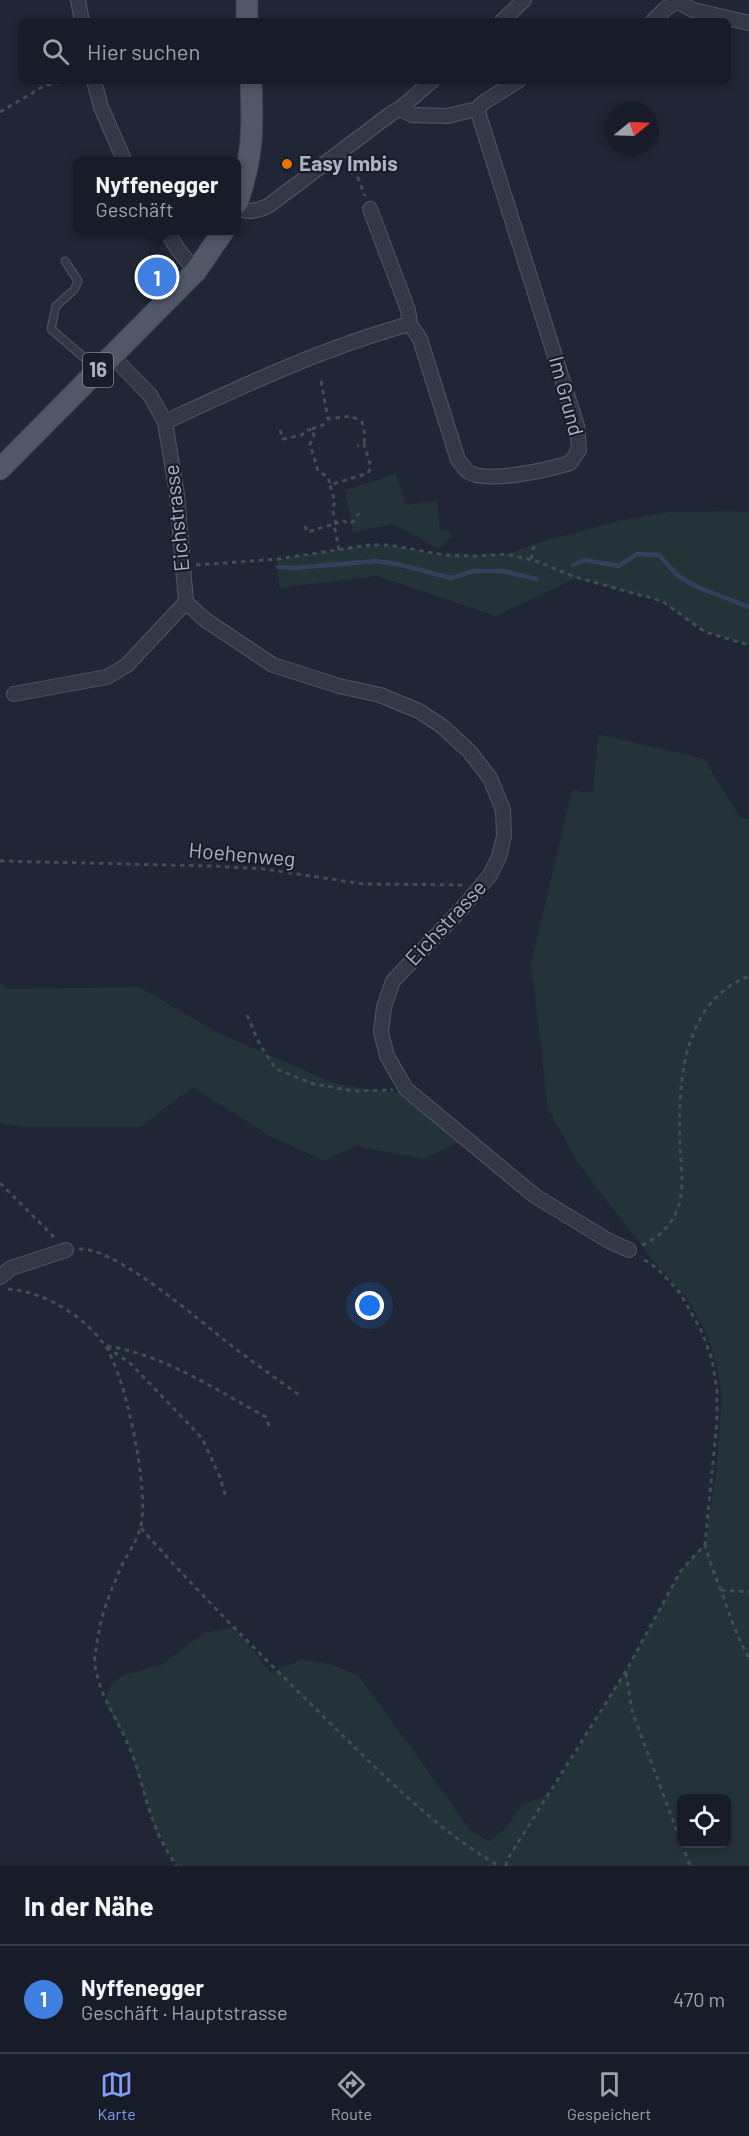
<!DOCTYPE html>
<html lang="de">
<meta charset="utf-8">
<style>
:root{--surface:#181c28;--page:#212530;--text:#f1f3f6;--muted:#9fa1a8;--line:#363a45;--accent:#819df4}
body{margin:0;font-family:Barlow,sans-serif;background:var(--page);color:var(--text)}
.controls{position:absolute;right:18px;bottom:18px;display:grid;overflow:hidden;border-radius:9px;box-shadow:0 3px 9px #0003}
.controls button{width:54px;height:54px;display:grid;place-items:center;padding:0;border:0;border-bottom:2px solid var(--line);background:var(--surface);color:var(--text);font:30px sans-serif}
.compass{position:absolute;left:605px;top:102px;width:54px;height:54px;border-radius:50%;background:var(--surface);box-shadow:0 3px 9px #0003;rotate:71deg}
.you{position:absolute;left:370px;top:1306px;width:21px;height:21px;margin:-15px;border:4px solid #fff;border-radius:50%;background:#1a73e8;box-shadow:0 0 0 9px #1a73e833}
.badge{display:grid;place-items:center;width:39px;height:39px;border-radius:50%;background:var(--accent);color:#fff;font-size:20px;font-weight:700}
.pin{position:absolute;translate:-50% -50%;border:3px solid #fff;box-shadow:0 2px 6px #0006}
.popup{position:absolute;left:73px;top:157px;width:168px;height:78px;box-sizing:border-box;display:grid;place-content:center;border-radius:9px;background:var(--surface);filter:drop-shadow(0 2px 4px #0005);font-size:20px;white-space:nowrap;color:var(--muted)}
.popup b{font-size:22px;color:var(--text)}
.popup::after{content:'';position:absolute;left:50%;top:100%;margin-left:-12px;border:12px solid transparent;border-top-color:var(--surface)}
.list{margin:0;padding:0;list-style:none}
h2{display:flex;justify-content:space-between;align-items:center;height:78px;margin:0;padding:0 24px;font-size:26px}
h2 small{font-size:20px;font-weight:400;color:var(--muted)}
.list li{display:grid;grid-template-columns:39px 1fr auto;gap:18px;align-items:center;box-sizing:border-box;height:108px;padding:0 24px;border-top:2px solid var(--line)}
.list b{display:block;font-size:22px;white-space:nowrap}
.list p{margin:0;font-size:20px;white-space:nowrap;color:var(--muted)}
.list em{font-size:20px;font-style:normal;color:var(--muted)}
.icon{flex:none;width:33px;height:33px;fill:none;stroke:currentColor;stroke-width:2;stroke-linecap:round;stroke-linejoin:round}
.map{position:relative;flex:none;width:749px;height:1866px;overflow:hidden}
.search{position:absolute;background:var(--surface);box-shadow:0 3px 9px #0003;left:18px;right:18px;top:18px;height:66px;display:flex;align-items:center;gap:15px;box-sizing:border-box;padding:0 21px;border-radius:9px;color:var(--muted);font-size:22px}
.sheet{height:186px;background:var(--surface)}
nav{display:flex;justify-content:space-around;align-items:center;box-sizing:border-box;height:84px;border-top:2px solid var(--line);background:var(--surface);font-size:16px;color:var(--muted)}
nav a{display:grid;justify-items:center;gap:3px}
nav .on{color:var(--accent)}
.map>svg:first-child{display:block}
.green{fill:#233337;fill-rule:evenodd}
.lines{fill:none;stroke-linecap:round;stroke-linejoin:round}
.stream{stroke:#343f5c;stroke-width:4.5}
.lane-casing{stroke:#515564;stroke-width:9}
.street-casing{stroke:#515564;stroke-width:16}
.primary-casing{stroke:#3d414f;stroke-width:23}
.path{stroke:#3f4e54;stroke-width:3;stroke-dasharray:4.5 4.5;stroke-linecap:butt}
.lane{stroke:#333846;stroke-width:7}
.street{stroke:#333846;stroke-width:14}
.primary{stroke:#515766;stroke-width:21}
.food-dot{fill:#e8710a;stroke:#191d2a;stroke-width:2}
.labels{text-anchor:middle;stroke-width:4.5;stroke-linejoin:round;paint-order:stroke}
.shield{fill:#191d2a;stroke:#818595;stroke-width:1.5}
.shield-label{font-size:20px;font-weight:bold;fill:#adb2c3}
.poi-label{font-size:21px;font-weight:bold;fill:#adb2c3;stroke:#191d2a;text-anchor:start}
.street-label{font-size:21px;fill:#adb2c3;stroke:#191d2a}
</style>
<div class="map">
<svg width="749" height="1866" viewBox="0 0 749 1866">
<rect width="100%" height="100%" fill="#202635"/>
<path class="green" d="M396 474 406 505 437 500 440 530 449 531 451 537 439 549 393 524 353 532 345 490Z
M730 511 749 512V645L705 632 662 601 576 578 496 616 377 576 279 588 278 559 369 545H389L445 555 476 556 507 554 543 541 622 520 669 512Z
M598 734 704 759 740 817 749 819V1866H176L155 1827 127 1741 105 1703 111 1684 123 1675 161 1665 206 1632 235 1628 270 1672 301 1660 331 1664 359 1676 472 1832 489 1841 505 1829 522 1805 551 1793 626 1671 680 1572 705 1544 716 1474 722 1397 716 1361 705 1330 687 1298 652 1259 580 1166 548 1109 531 963 572 790 593 793ZM682 1798H726V1844H682Z
M0 983 9 989 139 987 218 1033 336 1084 410 1095 462 1141 424 1159 356 1146 324 1161 268 1135 193 1087 140 1127H24L0 1123Z"/>
<g class="lines">
<path class="stream" d="M573 565 585 560 619 566 637 554 659 555 677 575 697 587 749 607
M278 567 294 568 377 561 401 565 451 578 474 571H502L536 579"/>
<defs>
<path id="lane" d="M65 261 78 281 74 290 56 306 51 329 96 368"/>
<path id="street" d="M78 0 82 21
M678 2 693 10 749 23
M502 21 524 0
M653 21 665 9 679 0
M94 81 101 107 125 162
M401 109 412 115 447 116 477 109 484 102 518 81
M237 208C249 213 256 211 268 206L392 113C405 107 420 90 432 81
M370 209 408 310 410 324
M166 230 179 251 196 271
M112 356 150 395 165 422 177 495 186 602 204 619 273 665 339 686 380 695 419 711 443 727 469 751 490 778 503 810 504 836 499 857 490 875 465 905 393 981 384 1007 381 1032 387 1056 406 1089 535 1196 609 1241 629 1250
M165 422C245 385 325 347 410 324L420 339 458 460C461 463 464 468 467 471 485 485 550 469 570 463L579 450 577 426 477 109
M14 694 107 677 127 665 186 602
M0 1277 11 1268 66 1250"/>
<path id="primary" d="M247 0V21
M237 203C253 157 253 130 251 81
M0 469 196 271 224 230"/>
</defs>
<use href="#lane" class="lane-casing"/>
<use href="#street" class="street-casing"/>
<use href="#primary" class="primary-casing"/>
<path class="path" d="M0 112 44 86 64 81
M351 160 365 196
M321 381 328 419
M312 429 323 425 328 419 351 416 362 422 365 434 364 444
M280 430 283 439 302 435 305 431 312 429 314 437 310 444 318 471 328 477 330 485
M336 524 332 508 335 503 330 485 368 473 371 467 364 444 357 446
M305 526 307 532 334 524
M339 550 334 524 344 521 348 524 353 522 359 513
M531 559 535 542
M196 565 278 559 369 545H389L445 555 476 556 507 554 539 562 575 577 662 601 705 632 749 645
M0 861 212 866 264 869 364 884 464 885
M247 1015 260 1045 276 1069 314 1084 353 1091 393 1090
M0 1183 56 1239
M642 1245C658 1238 671 1226 677 1210 685 1191 681 1167 680 1146 678 1084 681 1003 749 976
M79 1249C116 1247 201 1322 232 1346 254 1363 277 1379 299 1395
M8 1289C45 1292 82 1315 104 1344 125 1372 151 1495 140 1529 137 1540 130 1551 124 1561 112 1587 101 1613 97 1643 96 1650 94 1658 95 1665 100 1696 114 1713 126 1740 139 1767 144 1798 155 1826 160 1840 169 1853 176 1866
M107 1346C165 1355 216 1390 266 1417L269 1426
M107 1347 131 1364 202 1438 220 1477 226 1499
M141 1528C199 1594 260 1654 322 1715 377 1769 432 1827 499 1866
M705 1544C709 1560 714 1573 720 1588 729 1612 736 1636 749 1658
M721 1590 749 1592
M626 1673 632 1711 690 1866
M506 1866 507 1860 626 1671 680 1572 705 1544 717 1421V1391L712 1359 701 1330 680 1293 658 1269 640 1257"/>
<use href="#lane" class="lane"/>
<use href="#street" class="street"/>
<use href="#primary" class="primary"/>
</g>
<circle class="food-dot" cx="287" cy="164" r="6"/>
<g class="labels">
<rect class="shield" x="83" y="353" width="30" height="34" rx="4.5"/>
<g class="shield-label">
<text x="98" y="377">16</text>
</g>
<g class="poi-label">
<text x="299" y="171">Easy Imbis</text>
</g>
<g class="street-label">
<text transform="translate(566 396) rotate(75)" y="7">Im Grund</text>
<text transform="translate(177 518) rotate(-96)" y="7">Eichstrasse</text>
<text transform="translate(242 855) rotate(5)" y="7">Hoehenweg</text>
<text transform="translate(446 923) rotate(-47)" y="7">Eichstrasse</text>
</g>
</g>
</svg>
<div class="controls">
<button><svg class="icon" aria-label="locate" viewBox="0 0 24 24"><circle cx="12" cy="12" r="6"/><path d="M12 2v4M12 18v4M2 12h4M18 12h4"/></svg></button>
</div>
<svg class="compass" viewBox="-18 -18 36 36"><path d="M0-13l5 13h-10z" fill="#e53935"/><path d="M0 13l5-13h-10z" fill="#9fa1a8"/></svg>
<div class="you"></div>
<div class="pin badge" style="left:157px;top:277px;background:#3f7fe0">1</div>
<div class="popup"><b>Nyffenegger</b>Geschäft</div>
<div class="search"><svg class="icon" aria-label="search" viewBox="0 0 24 24"><circle cx="10" cy="10" r="6"/><path d="M15 15l6 6"/></svg>Hier suchen</div>
</div>
<section class="sheet">
<h2>In der Nähe<small></small></h2>
<ul class="list">
<li><span class="badge" style="background:#3f7fe0">1</span><div><b>Nyffenegger</b><p>Geschäft · Hauptstrasse</p></div><em>470 m</em></li>
</ul>
</section>
<nav>
<a class="on"><svg class="icon" aria-label="map" viewBox="0 0 24 24"><path d="M3 6l6-2 6 2 6-2v14l-6 2-6-2-6 2zM9 4v14M15 6v14"/></svg>Karte</a>
<a><svg class="icon" aria-label="directions" viewBox="0 0 24 24"><path d="M12 3l9 9-9 9-9-9zM9 14v-3h6M13 9l2 2-2 2"/></svg>Route</a>
<a><svg class="icon" aria-label="saved" viewBox="0 0 24 24"><path d="M7 4h10v16l-5-4-5 4z"/></svg>Gespeichert</a>
</nav>
